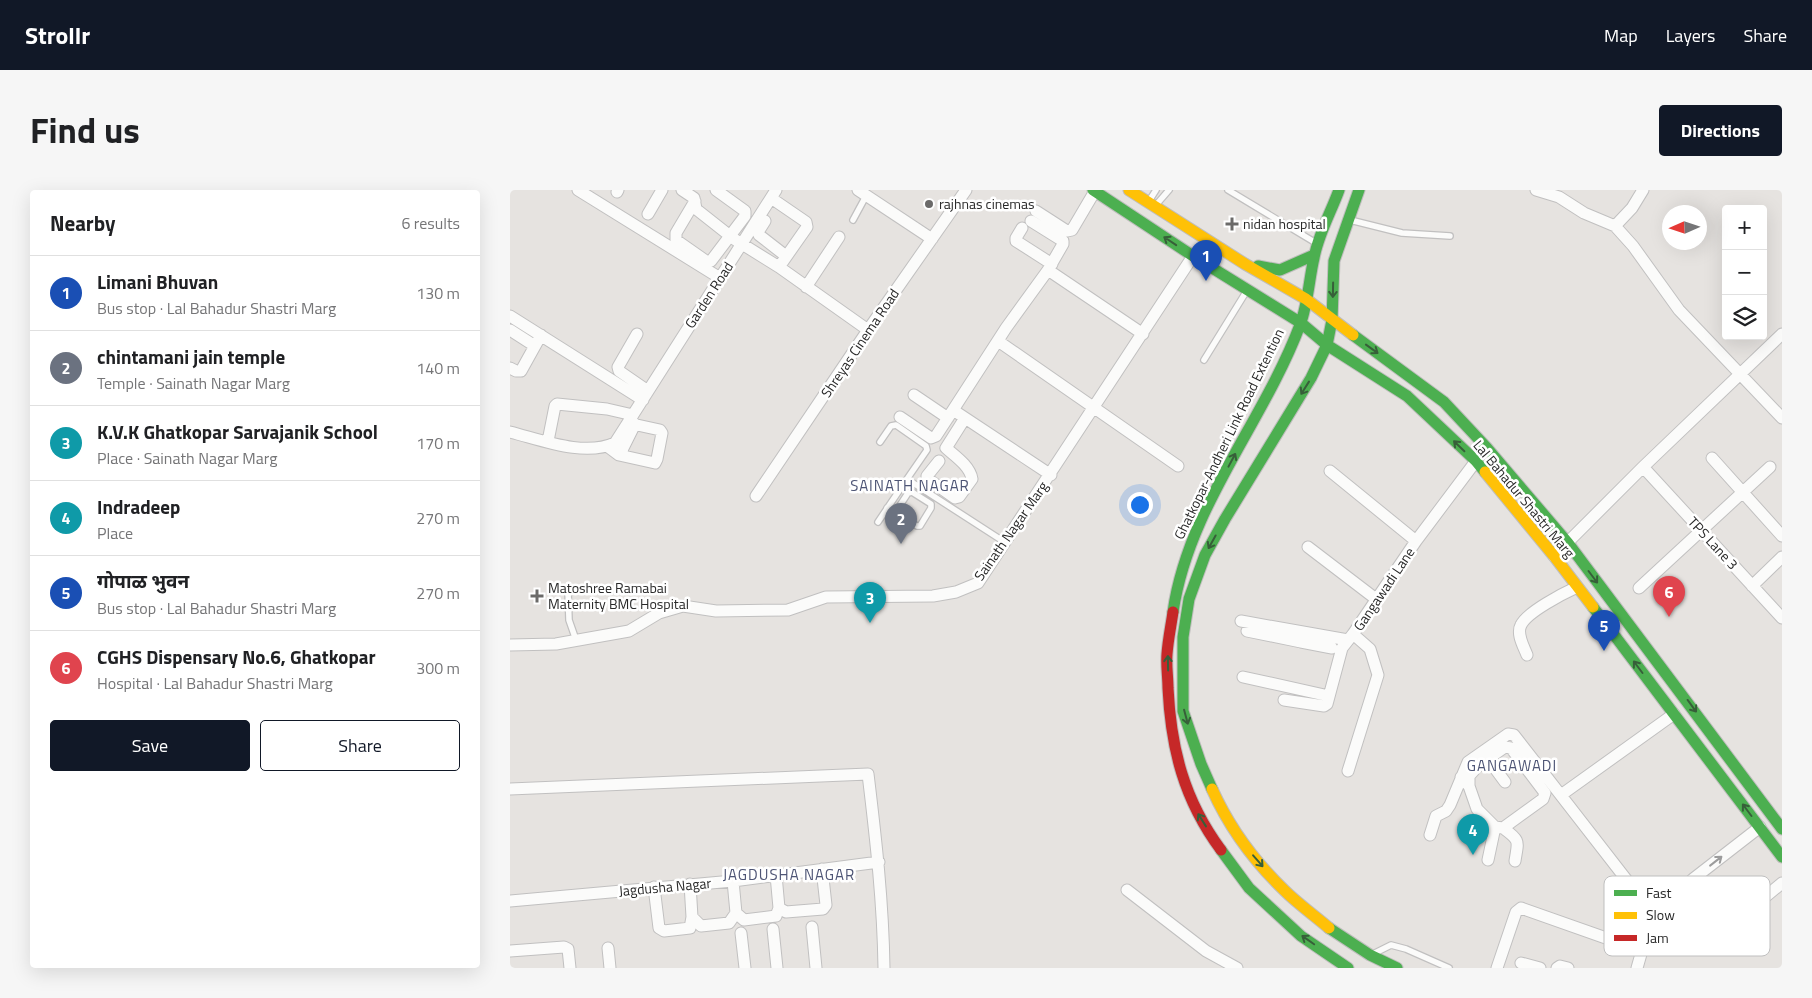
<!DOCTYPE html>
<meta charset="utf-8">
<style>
:root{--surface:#fff;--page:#f6f6f6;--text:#202124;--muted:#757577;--line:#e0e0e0;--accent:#111827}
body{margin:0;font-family:"Titillium Web","Noto Sans Devanagari",sans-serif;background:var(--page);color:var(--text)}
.controls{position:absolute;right:15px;top:15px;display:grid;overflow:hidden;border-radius:5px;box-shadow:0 5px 20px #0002}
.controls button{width:45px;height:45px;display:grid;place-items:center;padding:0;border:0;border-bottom:1px solid var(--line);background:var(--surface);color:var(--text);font:25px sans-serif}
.compass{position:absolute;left:1152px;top:15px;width:45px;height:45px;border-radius:50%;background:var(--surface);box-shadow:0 5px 20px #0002;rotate:267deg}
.you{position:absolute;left:629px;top:314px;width:18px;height:18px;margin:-12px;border:4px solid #fff;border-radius:50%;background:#1a73e8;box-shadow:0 0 0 8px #1a73e833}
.badge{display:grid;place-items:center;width:32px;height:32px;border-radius:50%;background:var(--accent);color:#fff;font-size:16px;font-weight:700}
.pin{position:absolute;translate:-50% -41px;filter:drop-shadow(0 1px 2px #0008)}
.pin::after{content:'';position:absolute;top:26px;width:18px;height:15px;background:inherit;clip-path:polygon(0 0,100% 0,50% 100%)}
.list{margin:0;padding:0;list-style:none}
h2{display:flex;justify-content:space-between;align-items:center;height:65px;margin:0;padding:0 20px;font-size:21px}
h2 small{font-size:16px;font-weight:400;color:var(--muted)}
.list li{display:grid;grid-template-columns:32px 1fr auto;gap:15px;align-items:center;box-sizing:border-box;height:75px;padding:0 20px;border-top:1px solid var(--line)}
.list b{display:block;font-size:19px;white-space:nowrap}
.list p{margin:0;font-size:16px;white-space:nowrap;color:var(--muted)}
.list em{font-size:16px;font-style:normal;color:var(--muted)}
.actions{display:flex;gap:10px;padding:15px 20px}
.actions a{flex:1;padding:11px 0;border:1px solid var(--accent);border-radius:5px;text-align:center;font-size:18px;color:var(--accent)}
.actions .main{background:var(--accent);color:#fff}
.icon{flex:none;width:28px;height:28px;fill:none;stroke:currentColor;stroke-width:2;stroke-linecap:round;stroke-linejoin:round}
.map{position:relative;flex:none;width:1272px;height:778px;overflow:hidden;border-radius:5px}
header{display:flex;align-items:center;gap:30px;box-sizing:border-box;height:70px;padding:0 25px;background:var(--accent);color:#fff}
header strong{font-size:24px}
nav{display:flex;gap:28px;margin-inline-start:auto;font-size:18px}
.intro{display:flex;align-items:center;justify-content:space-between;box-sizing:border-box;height:120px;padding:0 30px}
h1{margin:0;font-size:35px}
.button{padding:12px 22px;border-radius:5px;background:var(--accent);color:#fff;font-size:18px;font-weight:700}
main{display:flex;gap:30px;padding:0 30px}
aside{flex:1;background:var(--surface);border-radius:5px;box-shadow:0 5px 20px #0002}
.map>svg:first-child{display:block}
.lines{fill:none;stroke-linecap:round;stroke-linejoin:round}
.lane-casing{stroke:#c1c0c0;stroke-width:8}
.street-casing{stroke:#c1c0c0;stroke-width:13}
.fast-casing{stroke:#bfbebd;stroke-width:13}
.slow-casing{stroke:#bfbebd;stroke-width:13}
.jam-casing{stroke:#bfbebd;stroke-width:13}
.lane{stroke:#fbfbfa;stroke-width:5.5}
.street{stroke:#fbfbfa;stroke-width:11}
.fast{stroke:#4caf50;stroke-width:11}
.slow{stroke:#ffc107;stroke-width:11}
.jam{stroke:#c62828;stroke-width:11}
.oneway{stroke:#375f39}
.oneway2{stroke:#9c9c9c}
.poi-dot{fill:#6b6a69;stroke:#fff;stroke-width:2}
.labels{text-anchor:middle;stroke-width:5;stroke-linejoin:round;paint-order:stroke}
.poi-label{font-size:14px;fill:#292929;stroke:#fff;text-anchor:start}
.street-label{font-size:14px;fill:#292929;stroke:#fff}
.neighbourhood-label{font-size:15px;letter-spacing:1px;fill:#4e5575;stroke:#fff}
.key{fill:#fff;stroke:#bfbfbf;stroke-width:1}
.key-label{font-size:14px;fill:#292929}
</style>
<header>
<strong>Strollr</strong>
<nav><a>Map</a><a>Layers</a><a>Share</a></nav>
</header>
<div class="intro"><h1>Find us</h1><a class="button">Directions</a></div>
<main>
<aside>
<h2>Nearby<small>6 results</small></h2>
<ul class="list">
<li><span class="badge" style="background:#1a4fb4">1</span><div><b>Limani Bhuvan</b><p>Bus stop · Lal Bahadur Shastri Marg</p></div><em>130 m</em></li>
<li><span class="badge" style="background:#6b7280">2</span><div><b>chintamani jain temple</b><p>Temple · Sainath Nagar Marg</p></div><em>140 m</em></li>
<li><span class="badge" style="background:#0f9aa8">3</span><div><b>K.V.K Ghatkopar Sarvajanik School</b><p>Place · Sainath Nagar Marg</p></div><em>170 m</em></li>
<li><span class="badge" style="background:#0f9aa8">4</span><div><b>Indradeep</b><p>Place</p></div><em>270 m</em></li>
<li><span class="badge" style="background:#1a4fb4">5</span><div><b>गोपाळ भुवन</b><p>Bus stop · Lal Bahadur Shastri Marg</p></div><em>270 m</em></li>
<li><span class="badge" style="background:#e0444e">6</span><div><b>CGHS Dispensary No.6, Ghatkopar</b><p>Hospital · Lal Bahadur Shastri Marg</p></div><em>300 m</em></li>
</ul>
<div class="actions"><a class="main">Save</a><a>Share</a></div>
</aside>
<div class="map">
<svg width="1272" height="778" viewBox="0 0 1272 778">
<rect width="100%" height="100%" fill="#e6e3e0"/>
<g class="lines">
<defs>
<path id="lane" d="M718 0 806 53
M639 11 646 0
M646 15 659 0
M343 30 356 6
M840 30 892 43 940 46
M694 170 736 102
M370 252 381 236 386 235 416 256 417 260 397 289
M377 318 407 336H410L421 318V314L402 302 398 303 385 323
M368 332 397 289 496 353
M58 401 59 430 66 450
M865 763 881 755 896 759 939 778"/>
<path id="street" d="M68 0 210 88
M172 0 184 8 186 19 224 49 269 77 358 140
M348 0 422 49
M1026 0 1049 7 1074 23 1105 36 1123 56 1169 120 1272 228
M107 2 108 0
M261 8 296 32 297 37 269 77
M185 11 166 43V50L196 71H201L235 26V21L206 0
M526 21 557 41 562 40 585 1
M138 24 152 0
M255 31 248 42 249 45 276 66
M521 31 553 51V54L538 80
M1105 36 1122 18 1133 0
M512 38 506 48V51L542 74
M296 97 329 47
M0 126 133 210
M0 140 25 156
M127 144 108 177 109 181 138 201
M488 151 668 276
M0 178 6 181H11L31 145
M404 205 438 228
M390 227 421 248 426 246 443 220
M0 242C32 250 74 267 105 253L266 0
M38 251 45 216 47 214 97 219 123 225
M97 256 109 265 145 273 147 269 152 243 150 240 118 233
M111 265 113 258 125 234
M1202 268 1272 346
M429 271 417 286 418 289 445 308 449 307 462 289C460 276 445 266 436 258L455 228
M1133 277 1272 428
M820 281 906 351
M541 285 443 220 496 138 538 80 633 144
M246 306 358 140 456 0
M798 357 866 409
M1044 366 1133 277 1272 144
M1242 396 1272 367
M1129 398 1260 277
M731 431 838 450
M737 441 791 452
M792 446 791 452 822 458
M0 455 46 454 119 441 149 423 173 416 206 421 278 420 316 407 423 406 446 402 468 393 683 66
M1017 465C1014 457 1006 444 1011 435 1017 422 1054 403 1067 397
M733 487 819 506
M774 510 814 516 817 514 832 458 843 444
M978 569 995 592
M838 581 868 485 860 459 843 444 906 351 969 267
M951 587 959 596 967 619 985 637 993 638 1033 609 1035 603 1001 558 995 557 969 575 959 586V596
M0 599 358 584C366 650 373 712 374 778
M1051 605 1164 524
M1250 637 1183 689 1218 733 1225 732 1272 693
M993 638C1011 651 1008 651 1005 671
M920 645 926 626 936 621 940 615 958 572 998 544 1004 545 1140 720
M978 670 985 637
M144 697 149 738 154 741 180 738 182 727 180 694
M617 700 696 761 727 778
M0 711 223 691 369 672
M269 718 276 722 313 719 316 715 312 679
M226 723 234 730 266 726 269 718 266 685
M182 727 191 736 219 733 226 723 223 691
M302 737 306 778
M263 739 267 778
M231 743 235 778
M1167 748C1142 722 1163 708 1183 689
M98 758 100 778
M0 761 54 757 58 759 60 778
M1011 773 1030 778
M987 778 1006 722 1011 718 1130 760 1131 764 1127 778
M1047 778 1050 776 1058 778"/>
<path id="fast" d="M583 0 683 66 791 133 817 155 897 206 966 271 975 282
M748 76 770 80 804 65
M843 145 934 212 977 258 1058 353 1272 639
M1083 417 1272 667
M663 422C678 317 753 233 790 135 798 114 799 89 804 68 808 45 821 22 829 0
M702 599 691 574 673 521V447L679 409 695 365 715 329 801 188 817 155 822 130 824 71 849 0
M711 660 739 698 791 746 838 778
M819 738 860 765 887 778"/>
<path id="slow" d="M619 0 735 74 796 109 843 145
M975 282 1044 366 1083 417
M702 599C719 637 745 672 774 700 788 714 804 725 819 738"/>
<path id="jam" d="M663 422C661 436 658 450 657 464 656 475 658 487 658 498 661 559 674 610 711 660"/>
</defs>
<use href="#lane" class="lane-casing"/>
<use href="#street" class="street-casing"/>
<use href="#fast" class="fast-casing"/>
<use href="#slow" class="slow-casing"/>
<use href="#jam" class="jam-casing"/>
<use href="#lane" class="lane"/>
<use href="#street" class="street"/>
<use href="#fast" class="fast"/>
<use href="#slow" class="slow"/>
<use href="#jam" class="jam"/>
</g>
<defs><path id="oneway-shaft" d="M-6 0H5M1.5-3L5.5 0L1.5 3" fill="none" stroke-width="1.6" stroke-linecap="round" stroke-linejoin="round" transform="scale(1.25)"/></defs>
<g class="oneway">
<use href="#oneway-shaft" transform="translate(660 51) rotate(-146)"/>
<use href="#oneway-shaft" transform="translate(823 100) rotate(91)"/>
<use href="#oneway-shaft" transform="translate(862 159) rotate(36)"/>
<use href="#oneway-shaft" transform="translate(795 198) rotate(122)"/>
<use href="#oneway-shaft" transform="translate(949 256) rotate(-136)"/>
<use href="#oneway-shaft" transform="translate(722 270) rotate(-62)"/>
<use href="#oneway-shaft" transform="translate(702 352) rotate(119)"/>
<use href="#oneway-shaft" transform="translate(1083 387) rotate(53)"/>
<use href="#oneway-shaft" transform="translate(658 473) rotate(-91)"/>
<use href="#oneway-shaft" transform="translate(1128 477) rotate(-127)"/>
<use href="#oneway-shaft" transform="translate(1182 516) rotate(54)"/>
<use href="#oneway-shaft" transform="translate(676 527) rotate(75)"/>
<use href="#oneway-shaft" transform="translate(1237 620) rotate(-127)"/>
<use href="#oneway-shaft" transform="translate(692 630) rotate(-122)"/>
<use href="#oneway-shaft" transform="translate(748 671) rotate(49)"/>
<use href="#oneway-shaft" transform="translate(798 750) rotate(-145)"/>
</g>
<use class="oneway2" href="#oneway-shaft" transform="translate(1206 671) rotate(-38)"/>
<g class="poi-dot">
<circle cx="419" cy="14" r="5"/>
<path d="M719.5 26.5h5v5h5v5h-5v5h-5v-5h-5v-5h5z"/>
<path d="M24.5 398.5h5v5h5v5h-5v5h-5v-5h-5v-5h5z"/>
</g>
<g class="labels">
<g class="poi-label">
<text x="429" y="19">rajhnas cinemas</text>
<text x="733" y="39">nidan hospital</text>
<text x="38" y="403">Matoshree Ramabai<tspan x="38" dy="16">Maternity BMC Hospital</tspan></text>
</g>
<g class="street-label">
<text transform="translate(199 105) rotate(-57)" y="5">Garden Road</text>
<text transform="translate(350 153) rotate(-56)" y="5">Shreyas Cinema Road</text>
<text transform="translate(719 244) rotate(-64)" y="5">Ghatkopar-Andheri Link Road Extention</text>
<text transform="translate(1014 309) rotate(50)" y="5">Lal Bahadur Shastri Marg</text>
<text transform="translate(501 341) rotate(-55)" y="5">Sainath Nagar Marg</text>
<text transform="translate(1203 353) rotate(47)" y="5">TPS Lane 3</text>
<text transform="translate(874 399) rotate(-56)" y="5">Gangawadi Lane</text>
<text transform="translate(155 697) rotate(-5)" y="5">Jagdusha Nagar</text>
</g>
<g class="neighbourhood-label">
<text x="400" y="301">SAINATH NAGAR</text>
<text x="1002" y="581">GANGAWADI</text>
<text x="279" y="690">JAGDUSHA NAGAR</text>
</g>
</g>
<rect x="1094" y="686" width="166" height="80" rx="8" class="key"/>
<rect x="1104" y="700" width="23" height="6" fill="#4caf50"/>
<rect x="1104" y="722" width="23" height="7" fill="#ffc107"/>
<rect x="1104" y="745" width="23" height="6" fill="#c62828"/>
<g class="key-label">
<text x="1136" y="708">Fast</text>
<text x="1136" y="730">Slow</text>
<text x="1136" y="753">Jam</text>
</g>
</svg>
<div class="controls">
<button>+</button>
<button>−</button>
<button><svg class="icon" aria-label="layers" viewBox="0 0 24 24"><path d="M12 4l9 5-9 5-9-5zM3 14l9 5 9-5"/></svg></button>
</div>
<svg class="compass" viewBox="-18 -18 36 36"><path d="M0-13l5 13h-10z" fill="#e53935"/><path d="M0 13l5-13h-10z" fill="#757577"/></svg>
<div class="you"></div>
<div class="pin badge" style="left:696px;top:91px;background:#1a4fb4">1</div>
<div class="pin badge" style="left:391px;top:354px;background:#6b7280">2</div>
<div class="pin badge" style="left:360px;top:433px;background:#0f9aa8">3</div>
<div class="pin badge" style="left:963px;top:665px;background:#0f9aa8">4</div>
<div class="pin badge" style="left:1094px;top:461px;background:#1a4fb4">5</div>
<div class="pin badge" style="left:1159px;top:427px;background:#e0444e">6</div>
</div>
</main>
